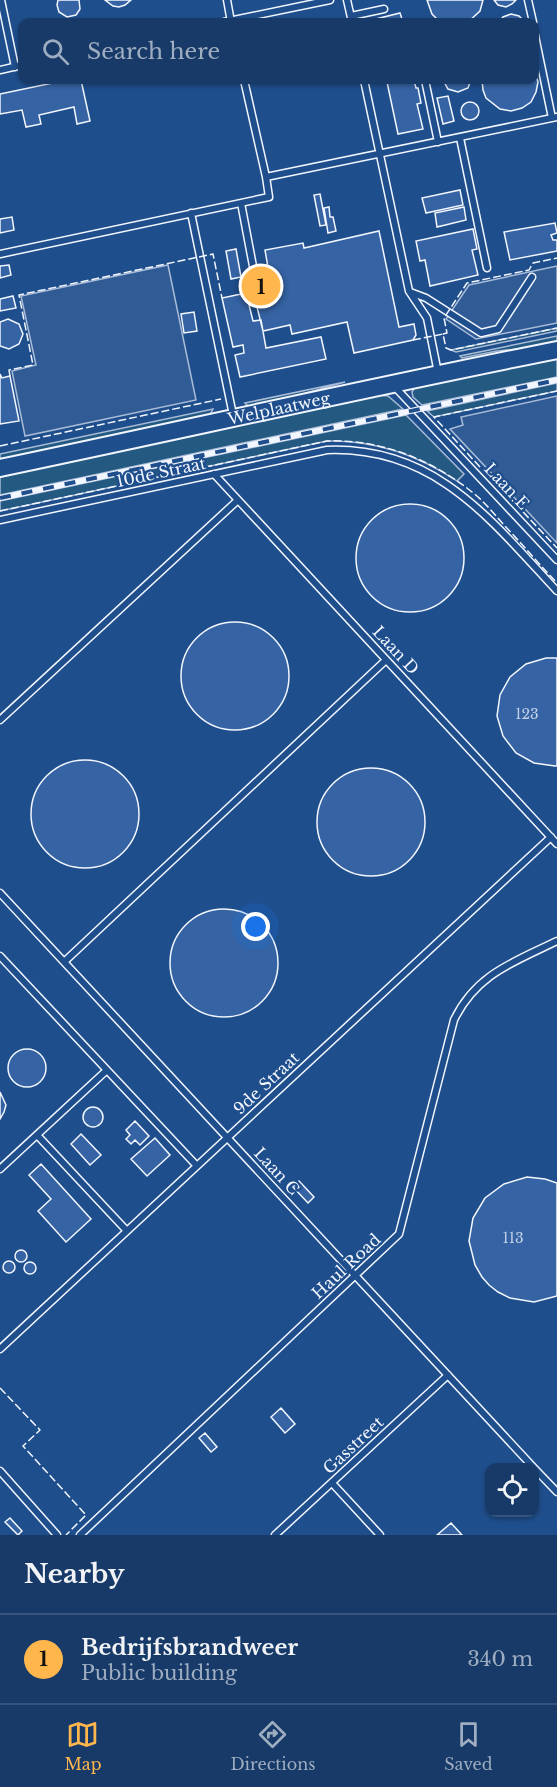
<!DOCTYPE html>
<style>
:root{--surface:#173a69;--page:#20416f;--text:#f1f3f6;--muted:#9eadc0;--line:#36547d;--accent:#ffb74d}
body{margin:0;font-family:"Libre Baskerville",serif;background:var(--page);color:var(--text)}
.controls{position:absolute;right:18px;bottom:18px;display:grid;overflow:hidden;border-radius:12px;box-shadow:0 2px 4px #0004}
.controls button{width:54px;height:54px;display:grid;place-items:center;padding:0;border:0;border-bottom:2px solid var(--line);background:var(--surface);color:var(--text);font:30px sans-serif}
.you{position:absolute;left:256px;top:927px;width:21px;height:21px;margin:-15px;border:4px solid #fff;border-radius:50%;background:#1a73e8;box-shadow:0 0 0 9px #1a73e833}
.badge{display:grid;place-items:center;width:39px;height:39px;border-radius:50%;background:var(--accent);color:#111;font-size:20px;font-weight:700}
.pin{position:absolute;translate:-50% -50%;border:3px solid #fff;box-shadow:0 2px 6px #0006}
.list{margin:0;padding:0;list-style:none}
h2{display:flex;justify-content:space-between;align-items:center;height:78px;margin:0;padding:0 24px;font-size:26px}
h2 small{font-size:20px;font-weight:400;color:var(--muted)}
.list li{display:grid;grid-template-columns:39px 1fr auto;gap:18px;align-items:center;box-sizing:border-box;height:90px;padding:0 24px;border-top:2px solid var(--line)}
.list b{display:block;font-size:22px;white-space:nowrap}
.list p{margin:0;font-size:20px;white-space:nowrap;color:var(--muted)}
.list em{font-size:20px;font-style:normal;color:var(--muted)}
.icon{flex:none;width:33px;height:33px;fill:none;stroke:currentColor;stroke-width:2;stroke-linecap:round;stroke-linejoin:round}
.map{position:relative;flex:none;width:557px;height:1535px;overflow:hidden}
.search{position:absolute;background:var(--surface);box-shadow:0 2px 4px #0004;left:18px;right:18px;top:18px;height:66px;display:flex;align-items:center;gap:15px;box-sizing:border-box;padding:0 21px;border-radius:12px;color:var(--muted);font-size:22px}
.sheet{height:168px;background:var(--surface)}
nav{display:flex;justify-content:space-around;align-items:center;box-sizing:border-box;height:84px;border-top:2px solid var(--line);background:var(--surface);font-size:16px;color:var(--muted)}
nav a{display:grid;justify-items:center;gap:3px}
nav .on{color:var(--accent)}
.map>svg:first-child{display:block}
.green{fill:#245a82;stroke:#a8bbd7;stroke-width:1.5}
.parking{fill:#305b95;stroke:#a8bbd7;stroke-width:1.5}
.building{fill:#3563a3;stroke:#f2f6ff;stroke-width:1.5}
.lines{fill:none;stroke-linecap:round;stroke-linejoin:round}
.lane-casing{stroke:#f2f6ff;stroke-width:9}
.secondary-casing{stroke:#f2f6ff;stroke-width:20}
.lane{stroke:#1f4e8c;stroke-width:6}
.secondary{stroke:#1f4e8c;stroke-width:16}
.rail-casing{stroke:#f2f6ff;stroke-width:6}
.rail{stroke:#1f4e8c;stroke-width:4;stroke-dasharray:11;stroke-linecap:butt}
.fence{stroke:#f2f6ff;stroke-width:1.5;stroke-dasharray:8 3;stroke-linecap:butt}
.labels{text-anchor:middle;stroke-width:4.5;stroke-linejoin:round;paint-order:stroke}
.number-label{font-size:14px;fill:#c3d1e8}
.street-label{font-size:16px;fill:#f2f6ff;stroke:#1f4e8c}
</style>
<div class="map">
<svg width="557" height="1535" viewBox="0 0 557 1535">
<rect width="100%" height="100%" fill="#1f4e8c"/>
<path class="green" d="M557 328V331L456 352 451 350Z
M557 336V344L549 346 497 351 462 358 460 356Z
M557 357V377L422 405 413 397 412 392 415 387Z
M345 382 253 408H250L245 403Z
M557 383V391L434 417 427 411Z
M379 395 388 396 403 409 0 495V476Z
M213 409 210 415 0 461V454Z
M406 415 464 474 457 481C418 455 374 440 327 441L0 511V501Z"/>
<path class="parking" d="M168 265 196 400 25 436 12 371 36 365 21 296Z
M557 266V323L476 339 446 319 469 285Z
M557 396V543L450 429 463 425 461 417Z"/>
<path class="building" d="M79 0 80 9 76 15 67 17 59 12 57 5 58 0Z
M105 0H131L125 5 119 7 113 6Z
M427 0H483L480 11 468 22H440L432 14Z
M494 0H516L512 4 506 7 498 5Z
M400 13 403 22H369L368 21Z
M511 14 519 16 525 22H499L503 17Z
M534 70 538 82 536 92 531 102 522 108 511 111 500 109 486 98 483 90 482 80H534Z
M67 80H81L90 121 77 124 74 107 39 115 41 124 26 127 22 110 0 114V94Z
M397 80H414L416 88H418L421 103 417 104 423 129 398 134 387 82Z
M443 80H471L468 88 458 92 448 89Z
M448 96 454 121 443 124 437 98Z
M461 111a9 9 0 1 1 18 0a9 9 0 1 1-18 0Z
M460 190 463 205 426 213 422 198Z
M320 194 326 225 320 226 314 195Z
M329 207 330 217H333L336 231 328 233 324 208Z
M464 207 466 220 437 227 435 213Z
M12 217 14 230 0 233V219Z
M555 223 557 233 551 235 553 240H557V251L510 260 504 232Z
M473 229 477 249 472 250 478 275 430 286 425 260 420 261 416 241Z
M379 231 399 327 414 324 416 335 413 340 354 353 347 322 292 334 290 325 263 331 251 283 270 279 265 250 303 243 304 248Z
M236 249 241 277 231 279 226 251Z
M9 265 11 275 0 278V266Z
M246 293 253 321 261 320 266 348 321 337 326 359 240 377 235 355 244 353 243 345 233 347 222 298Z
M13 296 16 308 0 311V299Z
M194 312 197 331 184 333 181 314Z
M8 319 19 324 23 334 19 344 9 349 0 346V322Z
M0 374 2 378 10 376 19 421 0 424Z
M356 558a54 54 0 1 1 108 0a54 54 0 1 1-108 0Z
M181 676a54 54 0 1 1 108 0a54 54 0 1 1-108 0Z
M546 658H557V766H555L534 763 516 753 503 736 497 716 500 695 510 677 526 664Z
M31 814a54 54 0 1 1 108 0a54 54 0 1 1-108 0Z
M317 822a54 54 0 1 1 108 0a54 54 0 1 1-108 0Z
M170 963a54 54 0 1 1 108 0a54 54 0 1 1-108 0Z
M8 1068a19 19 0 1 1 38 0a19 19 0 1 1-38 0Z
M0 1092 6 1105 4 1112 0 1119Z
M83 1117a10 10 0 1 1 20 0a10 10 0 1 1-20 0Z
M135 1121 149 1136 140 1145 135 1140 131 1144 126 1139 130 1135 126 1130Z
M81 1134 101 1155 90 1165 71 1144Z
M155 1138 170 1155 147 1176 131 1159Z
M41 1164 91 1219 66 1242 38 1211 51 1199 29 1175Z
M527 1177 545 1179 557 1183V1296L534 1302 510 1298 498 1292 489 1285 482 1277 475 1265 469 1241 473 1218 485 1198 504 1184Z
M299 1181 314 1197 308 1203 293 1187Z
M15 1256a6 6 0 1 1 12 0a6 6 0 1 1-12 0Z
M3 1267a6 6 0 1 1 12 0a6 6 0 1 1-12 0Z
M24 1268a6 6 0 1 1 12 0a6 6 0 1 1-12 0Z
M281 1408 295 1424 285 1433 271 1417Z
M205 1433 217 1447 211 1452 199 1438Z
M10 1518 22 1531 18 1535 5 1522Z
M451 1523 462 1535H437Z"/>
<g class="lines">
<defs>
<path id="lane" d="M1 0 15 67
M227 0 231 22
M347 0 352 22
M528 0 533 22
M351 16 384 9
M224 22 330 0
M534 31 552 118
M0 70 22 65
M244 80 266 177
M364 80 409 291 427 318 438 373
M425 80 438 142
M460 138 487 268
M241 203 256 282
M191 213 233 415
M0 254 269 197 266 177 557 117
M410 292 426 298 481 333 498 329 532 277
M393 385 557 560
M214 474 557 844
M0 520 327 450C435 446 490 519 557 591
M0 720 238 500
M0 893 534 1468
M0 956 197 1166
M64 962 386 660
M37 1135 127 1231
M0 1169 107 1070
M0 1349 551 837
M534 1468 557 1492
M0 1471 57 1535
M332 1483 380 1535
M80 1535 399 1234 454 1020C476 974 514 962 557 941
M275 1535 448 1375"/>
<g id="secondary">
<path id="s1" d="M0 468C186 429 371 387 557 350"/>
</g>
</defs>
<use href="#lane" class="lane-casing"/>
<use href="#secondary" class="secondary-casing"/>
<use href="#lane" class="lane"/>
<use href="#secondary" class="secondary"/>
<defs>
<path id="rail" d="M0 498 557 380"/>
</defs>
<use href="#rail" class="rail-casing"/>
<use href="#rail" class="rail"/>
<path class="fence" d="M443 334 447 333 444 318 467 283 529 270 533 263 557 258
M413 340 443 334 446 348 451 350 557 328
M10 376 9 370 33 365 19 295 213 254 222 298
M0 446 221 399
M480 467 434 417 557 391
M493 480 557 548
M0 511 327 441C379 439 431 459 472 492 484 501 494 514 504 525 522 544 539 564 557 583
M0 1388 40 1430 23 1446 86 1515 66 1535"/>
</g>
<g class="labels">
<g class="number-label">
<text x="527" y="719">123</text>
<text x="513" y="1243">113</text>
</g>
<g class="street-label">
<text dy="6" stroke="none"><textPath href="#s1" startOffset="285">Welplaatweg</textPath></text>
<text transform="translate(161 472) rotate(-12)" y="6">10de Straat</text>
<text transform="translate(507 486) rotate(47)" y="6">Laan E</text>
<text transform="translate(396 650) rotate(47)" y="6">Laan D</text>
<text transform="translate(266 1083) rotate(-43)" y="6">9de Straat</text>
<text transform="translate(277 1171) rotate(47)" y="6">Laan C</text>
<text transform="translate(346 1266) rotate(-43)" y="6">Haul Road</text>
<text transform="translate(353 1445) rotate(-43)" y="6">Gasstreet</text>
</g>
</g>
</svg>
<div class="controls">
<button><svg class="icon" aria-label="locate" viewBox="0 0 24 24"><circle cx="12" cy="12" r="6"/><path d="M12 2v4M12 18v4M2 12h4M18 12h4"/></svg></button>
</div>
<div class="you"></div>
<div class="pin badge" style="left:261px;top:286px">1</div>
<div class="search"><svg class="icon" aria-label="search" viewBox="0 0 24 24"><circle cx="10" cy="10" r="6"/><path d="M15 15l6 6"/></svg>Search here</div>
</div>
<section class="sheet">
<h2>Nearby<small></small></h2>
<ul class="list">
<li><span class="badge">1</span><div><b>Bedrijfsbrandweer</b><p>Public building</p></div><em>340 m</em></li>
</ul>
</section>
<nav>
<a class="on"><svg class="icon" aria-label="map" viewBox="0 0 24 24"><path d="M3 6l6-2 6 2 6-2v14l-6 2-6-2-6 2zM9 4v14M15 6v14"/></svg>Map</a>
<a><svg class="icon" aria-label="directions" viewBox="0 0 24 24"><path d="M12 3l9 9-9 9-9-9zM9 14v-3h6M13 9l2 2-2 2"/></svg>Directions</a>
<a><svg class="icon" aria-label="saved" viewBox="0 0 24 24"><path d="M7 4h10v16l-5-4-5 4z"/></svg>Saved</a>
</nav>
